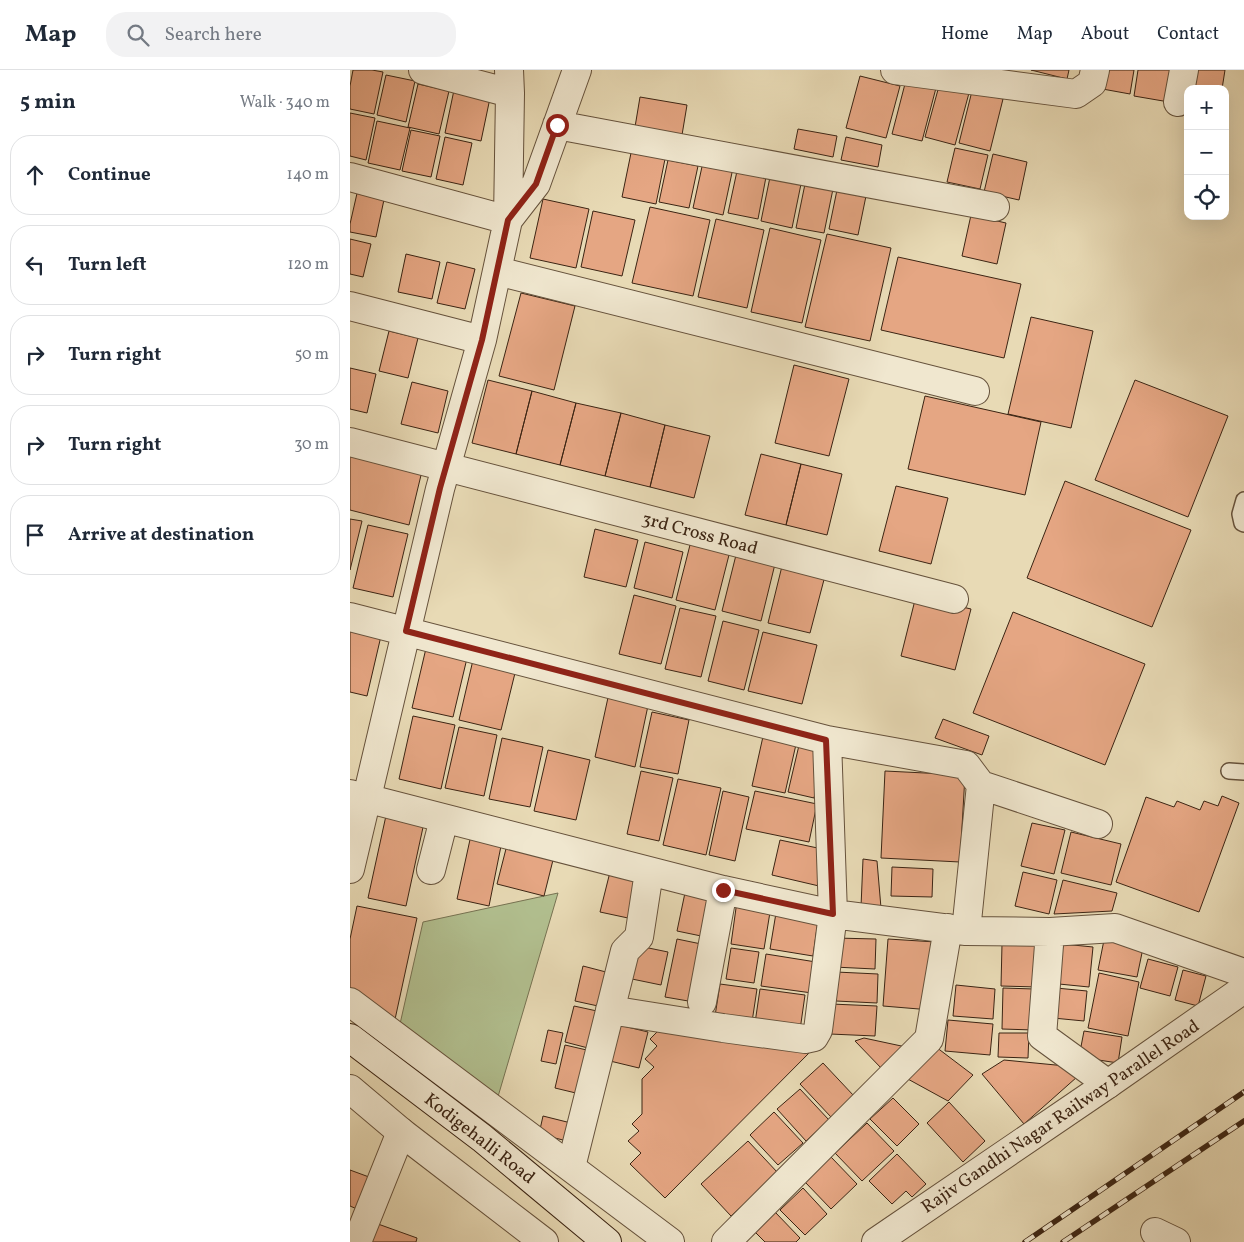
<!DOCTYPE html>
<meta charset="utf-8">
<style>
:root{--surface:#fff;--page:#f2f2f3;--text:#1f2937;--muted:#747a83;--line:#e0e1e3}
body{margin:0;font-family:Vollkorn,serif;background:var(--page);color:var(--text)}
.controls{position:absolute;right:15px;top:15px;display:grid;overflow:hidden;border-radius:10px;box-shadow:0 5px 20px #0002}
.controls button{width:45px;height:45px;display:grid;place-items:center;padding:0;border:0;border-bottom:1px solid var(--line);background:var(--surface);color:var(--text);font:25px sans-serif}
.stop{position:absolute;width:15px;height:15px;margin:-11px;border:4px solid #8f2418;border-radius:50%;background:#fff}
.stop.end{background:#8f2418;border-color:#fff;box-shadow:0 1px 5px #0008}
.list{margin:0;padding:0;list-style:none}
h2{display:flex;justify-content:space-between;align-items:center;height:65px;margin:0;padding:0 20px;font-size:21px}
h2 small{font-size:16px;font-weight:400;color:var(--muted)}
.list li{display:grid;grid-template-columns:32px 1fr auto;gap:15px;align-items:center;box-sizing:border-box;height:80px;margin:0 10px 10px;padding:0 10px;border:1px solid var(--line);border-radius:20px}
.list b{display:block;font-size:19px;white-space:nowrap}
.list em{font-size:16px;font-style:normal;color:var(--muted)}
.icon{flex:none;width:28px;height:28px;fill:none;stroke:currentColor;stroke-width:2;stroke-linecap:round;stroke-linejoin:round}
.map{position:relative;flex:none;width:894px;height:1172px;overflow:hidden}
header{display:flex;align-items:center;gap:30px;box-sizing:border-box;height:70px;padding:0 25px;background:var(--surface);border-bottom:1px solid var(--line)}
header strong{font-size:24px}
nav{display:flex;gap:28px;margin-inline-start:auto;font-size:18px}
.search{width:350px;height:45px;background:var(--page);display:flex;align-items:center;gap:12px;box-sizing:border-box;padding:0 18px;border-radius:20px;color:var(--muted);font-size:19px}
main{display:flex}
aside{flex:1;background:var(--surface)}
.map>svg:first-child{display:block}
.green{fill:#b2c090;stroke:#767252}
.building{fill:#e5a683;stroke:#3b2413}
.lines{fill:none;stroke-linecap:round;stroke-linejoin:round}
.service-casing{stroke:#66523c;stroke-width:18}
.minor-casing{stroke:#66523c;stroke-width:30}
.tertiary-casing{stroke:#66523c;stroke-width:30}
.secondary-casing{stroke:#3b2413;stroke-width:30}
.service{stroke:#f0e7cf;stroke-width:15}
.minor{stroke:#f0e7cf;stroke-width:28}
.tertiary{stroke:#f0e7cf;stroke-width:28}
.secondary{stroke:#f0e7cf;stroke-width:28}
.rail-casing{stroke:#3b2413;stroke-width:5.5}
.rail{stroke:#f0e7cf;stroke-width:4;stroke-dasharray:11;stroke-linecap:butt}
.route{stroke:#8f2418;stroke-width:6}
.labels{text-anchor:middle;stroke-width:4;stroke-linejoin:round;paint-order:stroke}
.street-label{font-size:18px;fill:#3b2413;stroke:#f0e7cf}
</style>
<header>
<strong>Map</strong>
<div class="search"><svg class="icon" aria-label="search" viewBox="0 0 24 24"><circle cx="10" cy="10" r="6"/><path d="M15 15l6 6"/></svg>Search here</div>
<nav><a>Home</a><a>Map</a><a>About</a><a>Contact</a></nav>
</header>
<main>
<aside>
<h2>5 min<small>Walk · 340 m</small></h2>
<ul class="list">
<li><svg class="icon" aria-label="ahead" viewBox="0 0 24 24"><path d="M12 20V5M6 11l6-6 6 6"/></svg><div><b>Continue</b></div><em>140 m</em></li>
<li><svg class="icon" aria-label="left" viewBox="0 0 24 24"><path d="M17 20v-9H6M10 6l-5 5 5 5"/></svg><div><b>Turn left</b></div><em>120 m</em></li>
<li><svg class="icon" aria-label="right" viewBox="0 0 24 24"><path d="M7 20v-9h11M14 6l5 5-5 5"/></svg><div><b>Turn right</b></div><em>50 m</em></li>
<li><svg class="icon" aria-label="right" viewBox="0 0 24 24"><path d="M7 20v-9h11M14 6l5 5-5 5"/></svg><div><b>Turn right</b></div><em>30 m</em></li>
<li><svg class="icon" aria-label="arrive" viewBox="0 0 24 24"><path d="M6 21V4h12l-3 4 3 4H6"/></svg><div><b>Arrive at destination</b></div></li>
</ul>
</aside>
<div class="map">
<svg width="894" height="1172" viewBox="0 0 894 1172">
<rect width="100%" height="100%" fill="#e8dab5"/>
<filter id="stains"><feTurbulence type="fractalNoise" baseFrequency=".004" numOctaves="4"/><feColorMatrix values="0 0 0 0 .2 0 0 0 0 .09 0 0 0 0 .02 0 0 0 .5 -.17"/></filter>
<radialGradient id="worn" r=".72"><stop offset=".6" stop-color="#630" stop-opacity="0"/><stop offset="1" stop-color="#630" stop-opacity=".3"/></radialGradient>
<path class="green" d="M208 823 147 1030 50 954 73 852Z"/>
<path class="building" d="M3 0H22L33 2 24 44 0 39V16Z
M681 0H719L717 9Z
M750 0H784L780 24 747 18Z
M788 0H824L819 32 784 26Z
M844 0H875L872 19H841Z
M36 5 65 11 56 52 27 45Z
M510 6 550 16 536 68 496 58Z
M556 10 586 18 572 71 542 64Z
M68 14 99 21 89 64 58 57Z
M589 16 619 23 605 75 575 67Z
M104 20 140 28 131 71 95 63Z
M622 21 653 29 640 81 609 73Z
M290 27 337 35 332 65 285 57Z
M0 43 25 48 16 90 0 86Z
M27 51 60 58 50 100 18 93Z
M448 59 487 66 483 87 444 79Z
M61 60 90 66 81 107 52 101Z
M95 67 122 73 113 115 86 109Z
M496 67 532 75 528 97 491 90Z
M605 78 638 85 630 119 597 112Z
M281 83 315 89 306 134 272 127Z
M643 84 677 92 669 130 634 122Z
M318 90 348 96 339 138 309 132Z
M353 92 383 98 373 145 343 138Z
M387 101 416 107 408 149 378 143Z
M420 107 451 114 442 158 411 151Z
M455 114 483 119 474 163 446 158Z
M8 119 35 125 26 167 0 162V154Z
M487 120 516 126 508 165 479 159Z
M193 129 239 139 226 198 180 188Z
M300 137 360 150 343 226 282 213Z
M243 141 285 150 272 206 231 197Z
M621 145 656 153 647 194 612 186Z
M366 149 414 160 397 238 348 227Z
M420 158 471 170 452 253 401 242Z
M477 164 541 178 520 271 455 257Z
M0 169 21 174 13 207 0 204Z
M56 184 90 192 82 229 48 222Z
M548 187 671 214 654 288 531 260Z
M97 192 125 199 115 239 87 233Z
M171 223 225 236 204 320 149 306Z
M681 247 743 261 721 358 658 344Z
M39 261 68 268 58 308 29 301Z
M444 295 499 309 479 386 425 373Z
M0 298 26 304 17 343 0 339Z
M138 310 182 321 166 384 122 373Z
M785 310 878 346 838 447 745 410Z
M62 312 98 321 88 363 51 354Z
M182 321 226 333 210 395 166 384Z
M575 326 691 352 675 425 558 399Z
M226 333 271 343 255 406 210 395Z
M271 343 315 355 300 417 255 406Z
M315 355 360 366 344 428 300 417Z
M0 383 72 401 59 455 0 440Z
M411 384 451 394 436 455 395 445Z
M451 394 492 404 477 465 436 455Z
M715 411 841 460 802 557 677 508Z
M546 416 598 428 581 494 529 481Z
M0 449 12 451 0 500Z
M18 455 58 464 43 527 3 518Z
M245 459 288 470 276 517 234 507Z
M341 471 380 481 365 540 326 530Z
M295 472 333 482 322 528 284 518Z
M386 485 425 494 411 551 372 541Z
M433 492 476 502 460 563 418 553Z
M284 525 326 536 311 594 269 584Z
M566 526 621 539 605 600 551 586Z
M330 538 366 546 351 607 315 599Z
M663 542 795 594 755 695 623 643Z
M373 551 409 560 394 620 358 611Z
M0 559 31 566 17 626 0 622Z
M413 562 467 575 452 634 398 621Z
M77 574 118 584 103 647 62 638Z
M123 590 166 599 151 660 109 650Z
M259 623 299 631 285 697 245 687Z
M302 642 339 650 328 704 290 697Z
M63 646 105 655 91 719 49 709Z
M593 649 639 666 632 685 585 668Z
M109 657 147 665 134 726 95 718Z
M414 662 447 670 435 723 402 716Z
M152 668 193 677 180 737 139 729Z
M450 671 475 676 464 728 438 722Z
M198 680 240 690 226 750 184 741Z
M291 701 323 708 309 771 277 764Z
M535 701 615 705 610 792 531 788Z
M328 709 371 718 356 785 313 775Z
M373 721 399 727 385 791 359 785Z
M405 721 467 734 459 772 396 759Z
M872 726 889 733 849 842 766 812 796 727 824 737 827 731 850 740 854 731 868 736Z
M37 741 75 748 56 836 18 828Z
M682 753 715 760 704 804 671 796Z
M721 762 771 774 761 815 711 803Z
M121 765 152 771 139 836 107 829Z
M430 770 477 780 469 816 422 805Z
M158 771 205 782 194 826 147 814Z
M513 789 527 791 531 838 511 837Z
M542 797 583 799 582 827 541 826Z
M261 798 289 804 278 848 250 842Z
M673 802 707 810 699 844 665 836Z
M713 810 767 823 762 841 704 844Z
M336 818 365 824 356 867 327 861Z
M387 831 421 836 414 879 381 874Z
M7 836 67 848 44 954 0 918V869Z
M427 837 469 844 463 886 420 879Z
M485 868 526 869 525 899 484 897Z
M327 869 356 875 344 932 315 927Z
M538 869 586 872 581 940 533 936Z
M754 870 793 878 787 907 748 900Z
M652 874 689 875 687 917 651 916Z
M713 874 743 877 739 917 709 914Z
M289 876 318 882 311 915 282 909Z
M381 878 409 882 404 913 376 909Z
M416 884 466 892 462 923 411 916Z
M798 889 828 897 820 926 790 918Z
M233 896 256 902 248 936 225 931Z
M833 900 856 906 848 936 825 930Z
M486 902 528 904 527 933 486 931Z
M749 903 789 912 778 966 738 958Z
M370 914 407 919 402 952 365 946Z
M606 915 645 919 643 949 603 946Z
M653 918 684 919V960L652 959Z
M706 918 737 921 734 951 703 948Z
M410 919 455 925 450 960 405 953Z
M481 934 527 936 525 966 480 964Z
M224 936 247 941 238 978 215 972Z
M598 950 643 954 640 985 595 981Z
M269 955 298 962 289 998 260 991Z
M198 960 213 963 206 994 191 991Z
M308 961 462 980 315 1128 280 1094 291 1083 278 1071 289 1061 282 1054 292 1044V1009L304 997 295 989 307 976 300 969Z
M734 961 772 967 768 993 729 987Z
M649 963H679L678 988 648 987Z
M514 968 556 977 533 1000 505 971Z
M215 975 241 981 230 1024 205 1018Z
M586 977 623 1005 598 1031 556 1008Z
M654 990 716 996 727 1007 674 1054 632 1004Z
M473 993 504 1026 481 1047 450 1014Z
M450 1019 479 1050 456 1071 427 1039Z
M543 1028 569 1054 547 1076 520 1049Z
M599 1032 635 1071 613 1092 577 1053Z
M424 1042 453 1073 428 1095 400 1065Z
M193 1046 221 1053 217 1071 189 1064Z
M517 1053 544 1081 512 1111 485 1083Z
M398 1071 428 1103 381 1146 351 1114Z
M547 1084 576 1114 562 1127 556 1121 542 1134 519 1111Z
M481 1087 507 1114 481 1139 455 1112Z
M0 1100 19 1107 7 1139 0 1136Z
M453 1118 477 1144 455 1165 430 1140Z
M425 1142 450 1168 446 1172H415L405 1162Z
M28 1154 67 1168 66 1172H21Z"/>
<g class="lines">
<defs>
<path id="service" d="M894 430 890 444 892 453 894 454
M879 701 894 702"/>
<path id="minor" d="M73 0 160 23
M545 0 726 24 742 13 745 0
M828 32 834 0
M207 55 645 137
M0 107 158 150 186 114 227 0
M147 201 625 321
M0 236 132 270
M0 372 604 529
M0 547 477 670 483 844 468 960 464 967 455 969 373 958 260 940
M477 670 616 695 631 715 616 861
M631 715 748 754
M0 724 373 820 483 844 616 861 700 862 765 858 894 903
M0 799 90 419 132 270 158 150 160 23 159 0
M81 800 94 749
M700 862 692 966 758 1014
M352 932 373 820
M221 1097 275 881 289 867 299 802
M805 1162 826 1172
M7 1172 51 1062
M376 1172 579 969 598 858"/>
<path id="tertiary" d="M0 932 320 1172
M0 1019 51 1062 194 1172
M526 1172 758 1014 894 919"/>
<path id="secondary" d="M0 968 132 1068 257 1172"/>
</defs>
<use href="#service" class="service-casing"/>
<use href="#minor" class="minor-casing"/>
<use href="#tertiary" class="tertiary-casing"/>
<use href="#secondary" class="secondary-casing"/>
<use href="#service" class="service"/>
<use href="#minor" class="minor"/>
<use href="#tertiary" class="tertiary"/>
<use href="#secondary" class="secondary"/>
<defs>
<path id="rail" d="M675 1172 894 1022
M713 1172 894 1051"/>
</defs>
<use href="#rail" class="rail-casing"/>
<use href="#rail" class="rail"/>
</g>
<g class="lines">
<path class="route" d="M207 55 186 114 158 150 132 270 90 418 56 561 476 670 483 844 373 820"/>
</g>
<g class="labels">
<g class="street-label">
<text transform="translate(350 463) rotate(15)" y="6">3rd Cross Road</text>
<text transform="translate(710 1046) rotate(-34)" y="6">Rajiv Gandhi Nagar Railway Parallel Road</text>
<text transform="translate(130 1068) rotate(38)" y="6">Kodigehalli Road</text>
</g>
</g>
<rect width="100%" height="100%" filter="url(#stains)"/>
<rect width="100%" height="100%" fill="url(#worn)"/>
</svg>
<div class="controls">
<button>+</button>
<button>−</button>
<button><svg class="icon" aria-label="locate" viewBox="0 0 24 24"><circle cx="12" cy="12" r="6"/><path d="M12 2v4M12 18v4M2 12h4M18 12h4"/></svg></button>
</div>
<div class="stop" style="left:207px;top:55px"></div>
<div class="stop end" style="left:373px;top:820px"></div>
</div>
</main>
